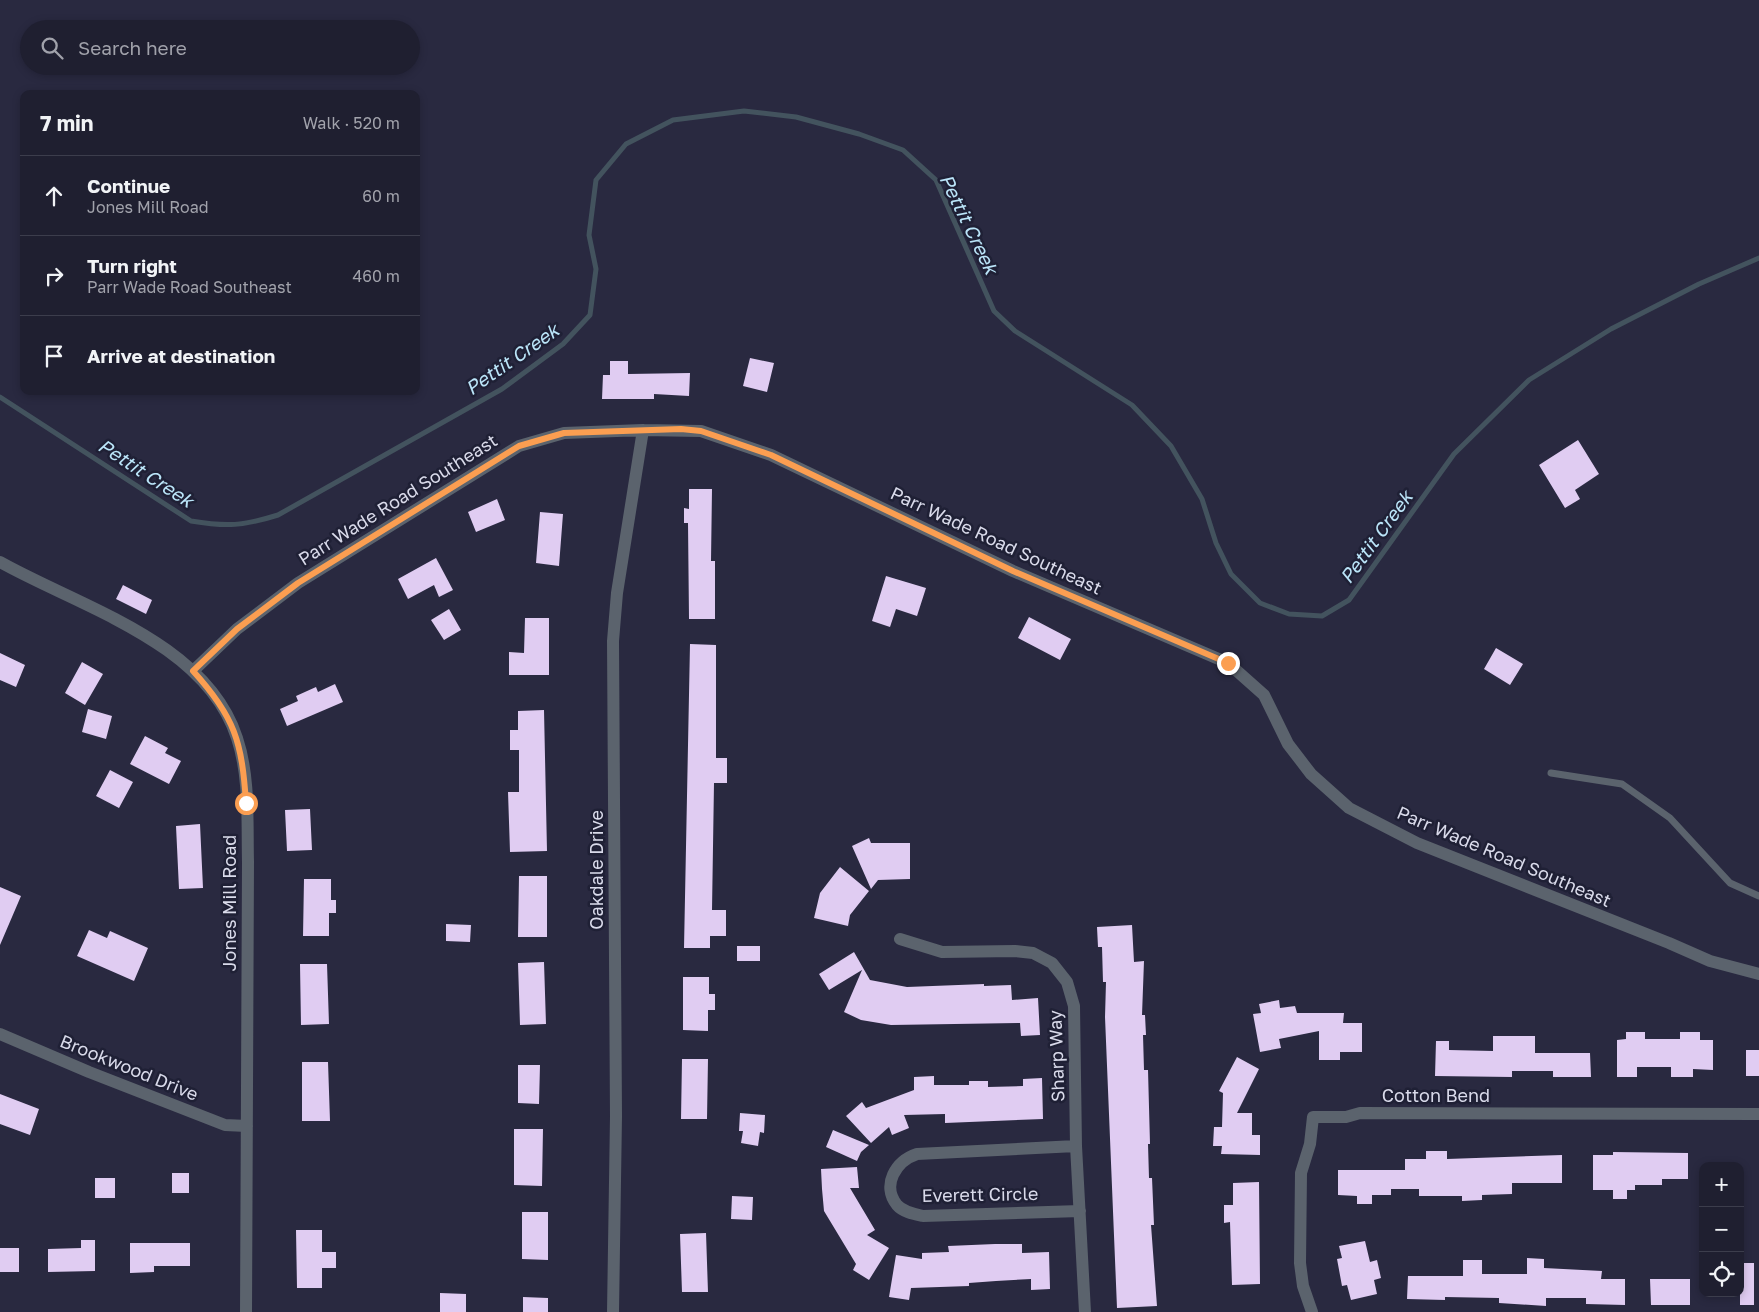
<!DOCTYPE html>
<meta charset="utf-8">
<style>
:root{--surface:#1f1f30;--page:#272738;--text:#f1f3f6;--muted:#a1a2ab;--line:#3c3d4c}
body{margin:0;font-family:"Golos Text",sans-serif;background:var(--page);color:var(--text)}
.controls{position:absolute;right:15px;bottom:15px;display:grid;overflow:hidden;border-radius:10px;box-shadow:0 2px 8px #0003}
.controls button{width:45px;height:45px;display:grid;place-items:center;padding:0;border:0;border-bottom:1px solid var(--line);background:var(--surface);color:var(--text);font:25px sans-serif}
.stop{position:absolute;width:15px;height:15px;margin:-11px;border:4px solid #fb9e51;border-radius:50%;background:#fff}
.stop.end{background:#fb9e51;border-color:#fff;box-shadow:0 1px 5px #0008}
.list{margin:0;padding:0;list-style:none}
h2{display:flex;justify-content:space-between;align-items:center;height:65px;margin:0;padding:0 20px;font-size:21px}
h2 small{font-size:16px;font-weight:400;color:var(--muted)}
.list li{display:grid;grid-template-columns:32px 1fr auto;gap:15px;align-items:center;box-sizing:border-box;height:80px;padding:0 20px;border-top:1px solid var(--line)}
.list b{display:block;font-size:19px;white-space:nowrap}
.list p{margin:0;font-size:16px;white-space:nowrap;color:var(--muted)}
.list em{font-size:16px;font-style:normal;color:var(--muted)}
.icon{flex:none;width:28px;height:28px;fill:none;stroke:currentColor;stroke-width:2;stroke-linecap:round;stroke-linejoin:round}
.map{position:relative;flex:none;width:1759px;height:1312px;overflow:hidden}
.search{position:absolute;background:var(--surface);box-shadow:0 2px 8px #0003;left:20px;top:20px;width:400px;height:55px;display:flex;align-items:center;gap:12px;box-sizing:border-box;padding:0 18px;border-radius:28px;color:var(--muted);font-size:19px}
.panel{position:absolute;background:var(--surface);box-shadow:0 2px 8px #0003;left:20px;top:90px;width:400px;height:305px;border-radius:10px}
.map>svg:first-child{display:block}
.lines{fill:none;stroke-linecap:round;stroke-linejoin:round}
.stream{stroke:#43535e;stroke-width:5}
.building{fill:#e0ccf2}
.service{stroke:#5b636d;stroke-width:7}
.minor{stroke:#5b636d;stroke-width:12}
.route{stroke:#fb9e51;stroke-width:6}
.labels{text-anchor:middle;stroke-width:5;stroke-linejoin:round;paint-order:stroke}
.street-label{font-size:18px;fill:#d9daea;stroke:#1f2035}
.water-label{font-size:19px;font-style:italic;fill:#bbe5f9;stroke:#1f2035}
</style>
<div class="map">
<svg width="1759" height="1312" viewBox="0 0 1759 1312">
<rect width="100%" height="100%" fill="#292940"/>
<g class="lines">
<path class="stream" d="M0 397 191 521C227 527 243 526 278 515L502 389 563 344 590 315 596 269 589 235 596 180 626 144 673 120 744 111 796 117 859 134 903 150 936 180 994 311 1015 331 1132 405 1171 446 1202 499 1216 543 1231 574 1260 603 1289 614 1322 616 1349 600 1454 454 1529 380 1611 329 1699 284 1759 258"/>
</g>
<path class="building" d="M750 358 774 363 767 392 743 386Z
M610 361H628V374L690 373 689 396 654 394V399H602L603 375H610Z
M1578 440 1599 474 1575 490 1580 499 1565 508 1539 465Z
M689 489H712L711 561H715V619H689L688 523H684V508L689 509Z
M497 499 505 520 476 532 468 512Z
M540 512 563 514 559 566 536 563Z
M436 558 453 590 439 597 434 585 408 599 398 579Z
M886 576 926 588 917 616 896 609 890 627 872 621Z
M123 585 152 600 146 614 116 599Z
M449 609 461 630 444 640 431 620Z
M1029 617 1071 639 1060 660 1018 638Z
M525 618H549V675H509V652L524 653Z
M690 644 716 645V758H727V783H714L712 910H726V936H710V948H684Z
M1496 648 1523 664 1510 685 1484 669Z
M0 653 25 665 16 687 0 680Z
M82 662 103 674 85 705 65 693Z
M335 684 343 702 287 726 280 709 298 701 296 696 316 687 318 692Z
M88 709 112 716 106 739 82 732Z
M544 710 547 851 510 852 508 792H519V750H510V730H518V711Z
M145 736 168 748 165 753 181 761 169 784 130 764Z
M110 770 133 782 119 808 96 796Z
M310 809 312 850 287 851 285 810Z
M200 824 203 888 179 889 176 826Z
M869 838 871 843H910V879L878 880 871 889 852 846Z
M840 867 869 891 850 915 848 926 814 918 820 893Z
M519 876H547V937H518Z
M304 879H331V900H336V913H329V936H303Z
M0 887 21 896 0 945Z
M446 924 471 925 470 942 446 941Z
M1132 925 1134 962 1144 961 1142 1015H1145L1146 1035H1143L1144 1070H1148L1150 1144H1148L1149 1178H1152L1154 1225H1151L1157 1306 1117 1308 1105 1017 1106 982H1103L1102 947H1098L1097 927Z
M89 930 107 938 110 931 148 948 134 981 77 956Z
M737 946H760V961H737Z
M854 952 870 980 907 987 984 984V986L1011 985 1012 1000 1038 998 1040 1035 1021 1036 1020 1023 891 1025 861 1020 844 1012 862 970 829 990 819 974Z
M544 962 546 1024 520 1025 518 963Z
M300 964H327L329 1024 301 1025Z
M683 977H709V994H715V1010H708V1031L683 1030Z
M1279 1000 1280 1008 1295 1006 1297 1013H1344L1343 1023H1362V1052H1340V1060H1319V1031L1279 1039 1281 1048 1260 1052 1253 1014 1261 1013 1259 1004Z
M1626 1032H1645V1039H1680V1032H1700V1040H1713V1070L1693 1069V1077H1671V1067H1637V1077H1617V1040L1626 1039Z
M1493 1036H1535V1053H1590L1591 1077H1553V1071H1512V1077L1435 1076 1436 1041H1449V1050L1493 1051Z
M1746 1050H1759V1076H1746Z
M1237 1057 1259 1069 1237 1113H1252V1135H1260V1155L1221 1154 1222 1146H1213L1214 1127H1222L1223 1093 1219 1091Z
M682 1059H708L707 1119H681Z
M302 1062H328L330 1121H302Z
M518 1065H540L539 1104 518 1103Z
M934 1076V1085H969V1081H988V1087L1023 1086V1079L1042 1078 1043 1119 945 1123V1114L904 1115 909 1128 892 1135 889 1127 871 1143 846 1116 862 1102 866 1108 914 1090V1077Z
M0 1094 39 1109 30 1135 0 1124Z
M740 1113 765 1115 764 1133 760 1132 758 1146 741 1143 743 1131H739Z
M514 1129H543L542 1186 514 1185Z
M833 1130 869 1145 861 1152 857 1161 826 1147Z
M1426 1151H1447V1159L1562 1155V1183H1512V1194L1482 1195V1200L1462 1201V1196H1419V1189H1391V1195H1372V1204H1357V1196L1338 1195V1170H1405V1159H1426Z
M1613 1152 1688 1153V1179H1662V1185H1635V1190H1627V1199H1613V1190H1593V1155H1613Z
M857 1167 859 1188H850L875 1230 867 1235 889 1248 869 1280 853 1270 856 1264 824 1211 822 1189 821 1169Z
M172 1173H189V1193H172Z
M95 1178H115V1198H95Z
M1259 1182 1260 1284 1232 1285 1230 1222 1224 1223V1205H1233V1183Z
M732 1196 753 1197 752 1220 731 1219Z
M522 1212H548V1260L522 1259Z
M296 1230H322V1252H336V1268H322V1288H297Z
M706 1233 708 1292H682L680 1234Z
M81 1240H95V1271L48 1272V1249L81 1248Z
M1365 1241 1370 1262 1377 1260 1381 1278 1374 1280 1377 1294 1351 1300 1347 1285 1342 1286 1337 1259 1342 1258 1339 1246Z
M130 1243H190V1266H154V1272L130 1273Z
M995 1244H1022V1253L1049 1252 1050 1289 1031 1290V1279L996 1281 969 1283V1286L911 1288 909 1300 889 1297 896 1255 922 1259V1253L949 1252 948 1246Z
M0 1248H19V1272H0Z
M1527 1258 1544 1259V1268L1602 1271 1601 1279H1625V1305L1586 1304V1298H1546V1306L1499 1303V1298L1445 1297V1300L1407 1299 1408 1276H1463V1260H1482V1274H1527Z
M1740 1263H1754V1305H1740Z
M1650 1279H1690V1305H1651Z
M440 1293 466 1294V1312H440Z
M523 1297 548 1298V1312H523Z"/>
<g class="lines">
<path class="service" d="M1551 773 1622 784 1670 818 1730 883 1759 896"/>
<path class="minor" d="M0 562C80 607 206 642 237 738 250 777 247 822 248 862L246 1312
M193 671 237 629 298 583 519 446 564 433 643 430 701 431 771 455 1013 571 1228 663 1264 695 1288 744 1311 774 1349 808 1417 843 1669 943 1710 961 1759 974
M900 939 942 952 1015 951 1033 953 1052 963 1067 982 1074 1006 1076 1146 1085 1312
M0 1034 89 1072 225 1125 247 1126
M1076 1146 917 1154C896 1161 881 1185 897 1205 903 1212 914 1214 923 1216L1080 1211
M613 1312 616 1116 613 641 617 593 643 430
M1312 1312 1303 1286 1300 1263 1301 1173 1310 1144 1313 1117H1346L1360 1113 1759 1114"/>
</g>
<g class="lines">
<path class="route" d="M246 803C242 742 235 717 193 671L237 629 298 583 519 446 564 433 681 429 701 431 771 455 1013 571 1228 663"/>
</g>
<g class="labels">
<g class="street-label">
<text transform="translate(398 500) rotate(-32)" y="6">Parr Wade Road Southeast</text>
<text transform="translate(996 541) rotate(25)" y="6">Parr Wade Road Southeast</text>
<text transform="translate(1504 857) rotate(23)" y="6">Parr Wade Road Southeast</text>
<text transform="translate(597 870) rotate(-90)" y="6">Oakdale Drive</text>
<text transform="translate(230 903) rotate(-90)" y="6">Jones Mill Road</text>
<text transform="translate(1057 1056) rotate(-92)" y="6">Sharp Way</text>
<text transform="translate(129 1068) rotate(22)" y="6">Brookwood Drive</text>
<text x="1436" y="1102">Cotton Bend</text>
<text transform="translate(980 1195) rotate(-1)" y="6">Everett Circle</text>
</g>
<g class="water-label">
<text transform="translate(969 224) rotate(64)" y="7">Pettit Creek</text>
<text transform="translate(512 359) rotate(-35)" y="7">Pettit Creek</text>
<text transform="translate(146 473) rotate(33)" y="7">Pettit Creek</text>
<text transform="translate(1376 537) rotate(-54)" y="7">Pettit Creek</text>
</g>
</g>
</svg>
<div class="controls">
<button>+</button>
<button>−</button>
<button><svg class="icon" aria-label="locate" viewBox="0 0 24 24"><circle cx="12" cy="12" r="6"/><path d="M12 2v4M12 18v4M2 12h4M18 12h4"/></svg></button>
</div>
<div class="stop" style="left:246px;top:803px"></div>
<div class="stop end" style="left:1228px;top:663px"></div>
<div class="search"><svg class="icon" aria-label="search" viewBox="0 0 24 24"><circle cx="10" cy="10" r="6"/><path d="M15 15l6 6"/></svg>Search here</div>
<section class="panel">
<h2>7 min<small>Walk · 520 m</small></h2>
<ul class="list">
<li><svg class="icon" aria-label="ahead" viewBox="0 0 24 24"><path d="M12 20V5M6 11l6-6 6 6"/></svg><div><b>Continue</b><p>Jones Mill Road</p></div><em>60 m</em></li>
<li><svg class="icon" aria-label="right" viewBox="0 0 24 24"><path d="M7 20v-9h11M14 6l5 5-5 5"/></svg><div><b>Turn right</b><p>Parr Wade Road Southeast</p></div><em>460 m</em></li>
<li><svg class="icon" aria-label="arrive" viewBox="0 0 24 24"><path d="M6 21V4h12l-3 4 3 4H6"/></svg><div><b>Arrive at destination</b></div></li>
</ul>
</section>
</div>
